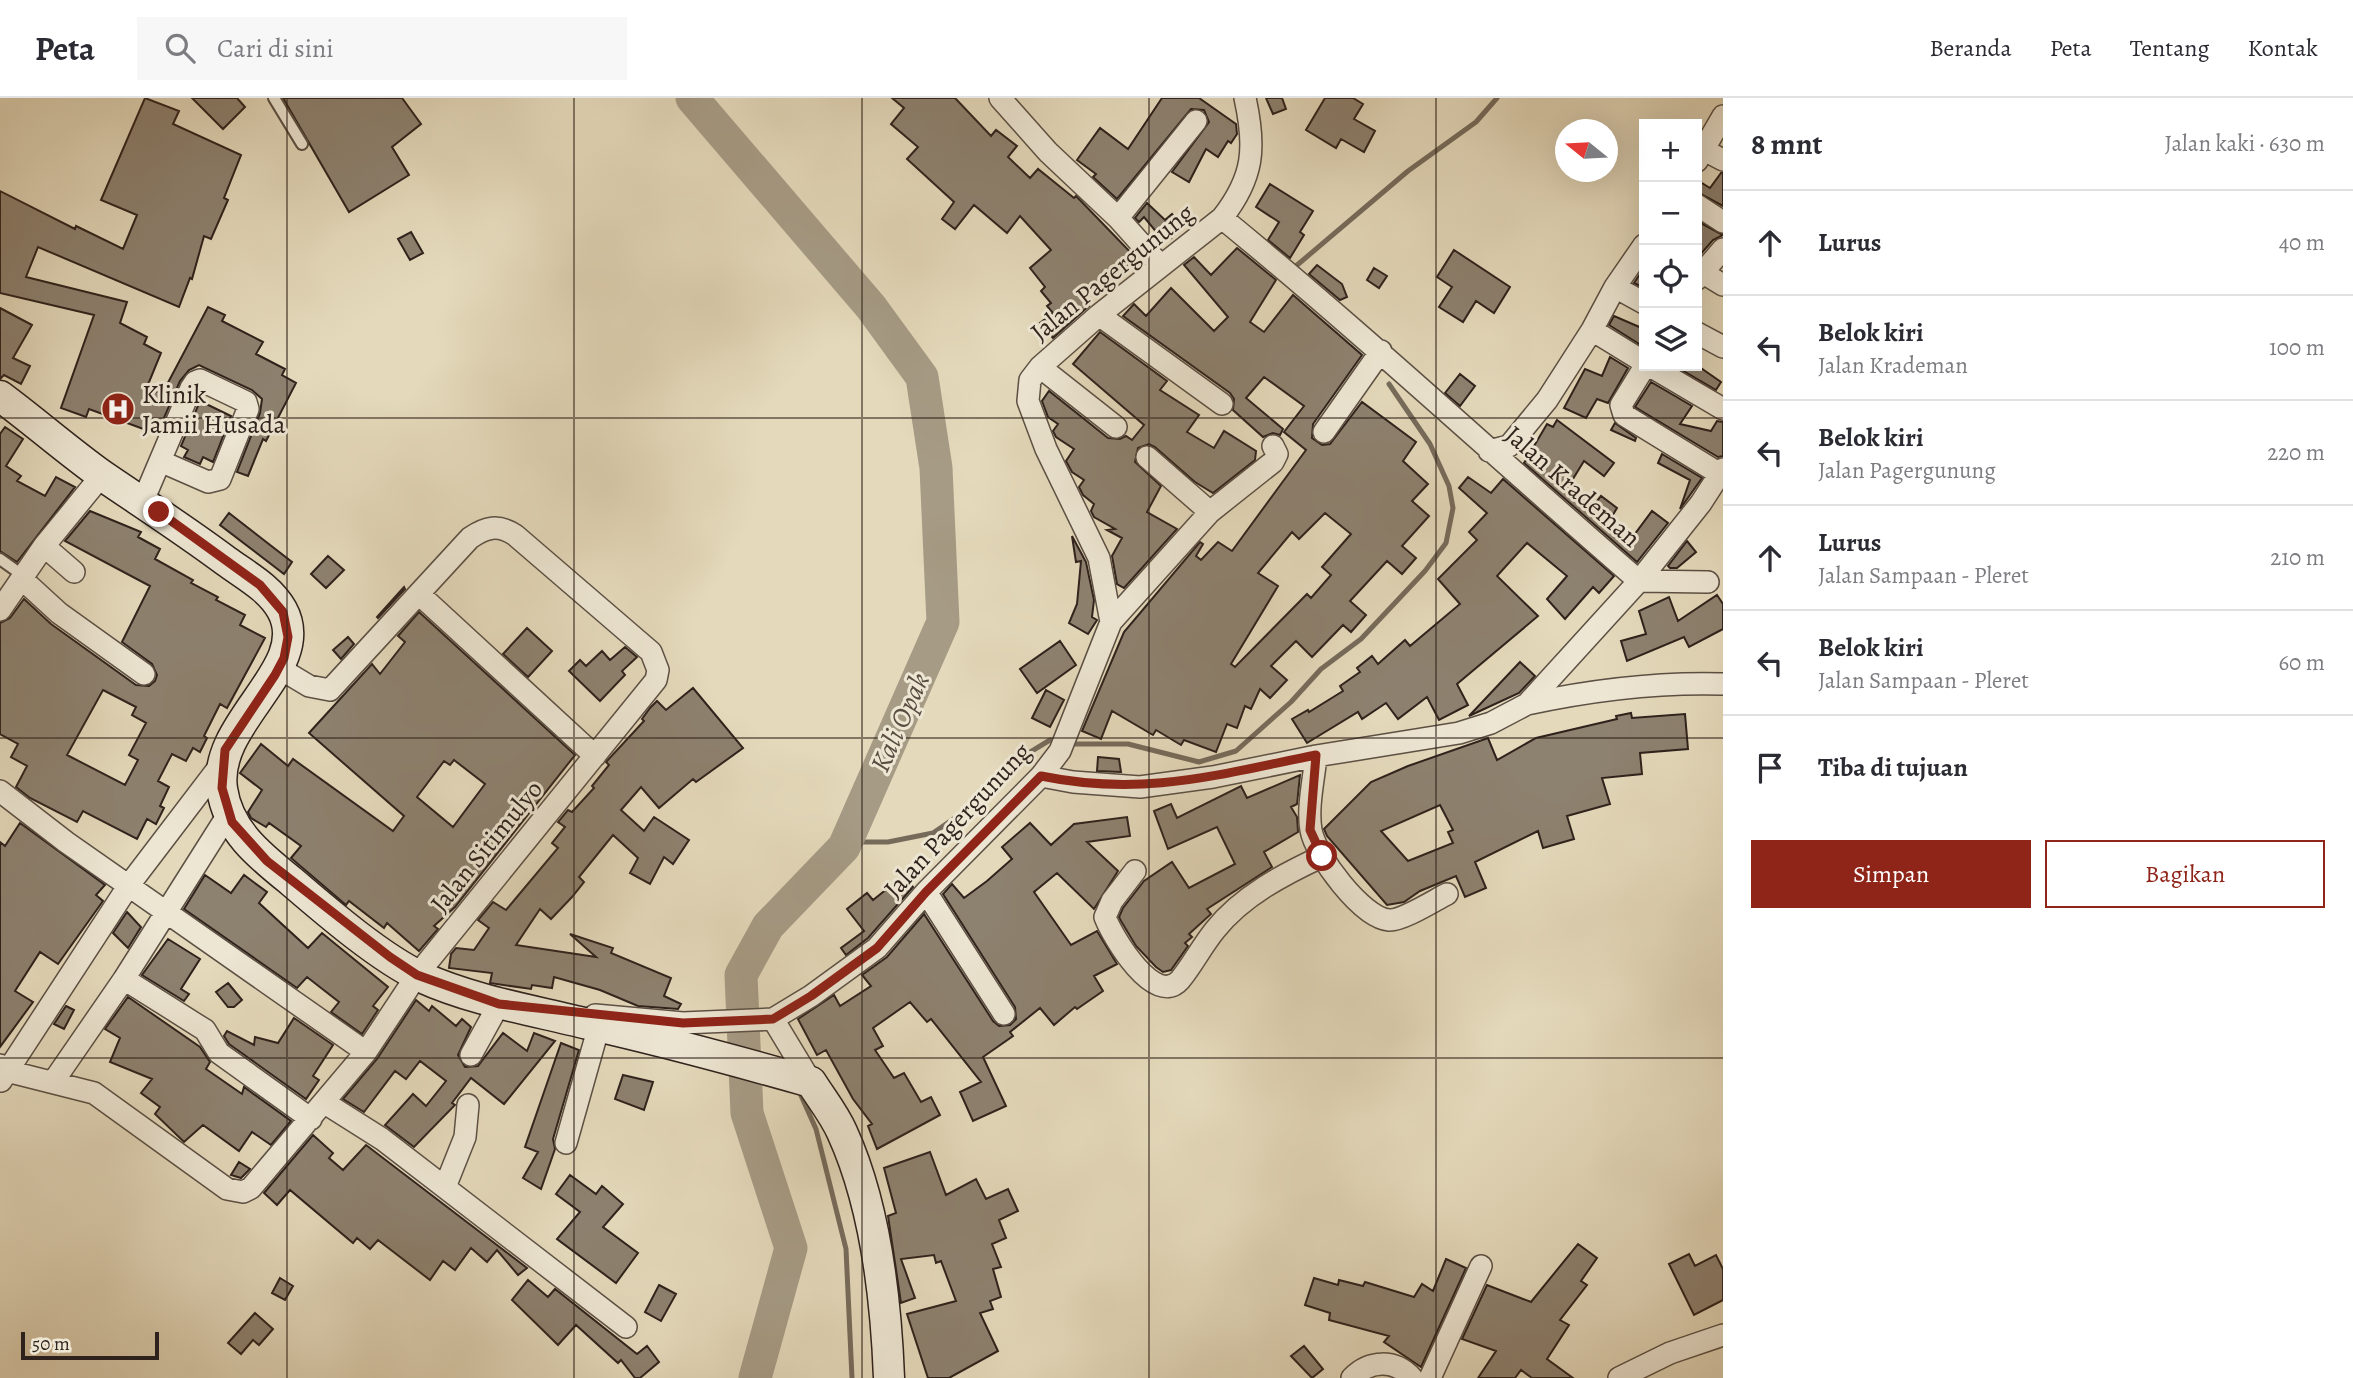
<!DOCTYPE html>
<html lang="id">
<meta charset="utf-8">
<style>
:root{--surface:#fff;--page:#f7f7f7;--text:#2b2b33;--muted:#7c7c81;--line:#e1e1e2;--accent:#8f2418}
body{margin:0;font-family:Alegreya,serif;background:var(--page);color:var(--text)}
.controls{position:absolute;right:21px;top:21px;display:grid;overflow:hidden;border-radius:0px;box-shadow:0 7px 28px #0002}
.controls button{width:63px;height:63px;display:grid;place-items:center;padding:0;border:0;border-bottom:2px solid var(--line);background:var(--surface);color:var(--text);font:35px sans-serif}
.compass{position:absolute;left:1555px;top:21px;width:63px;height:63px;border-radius:50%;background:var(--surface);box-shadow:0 7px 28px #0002;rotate:288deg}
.scale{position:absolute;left:21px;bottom:18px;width:138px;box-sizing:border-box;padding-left:7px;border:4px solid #2f221c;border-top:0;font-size:19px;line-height:24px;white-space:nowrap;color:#2f221c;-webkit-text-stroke:5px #ede6d3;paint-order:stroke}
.stop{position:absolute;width:21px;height:21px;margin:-16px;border:5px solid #8f2418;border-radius:50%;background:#fff}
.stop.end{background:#8f2418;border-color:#fff;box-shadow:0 2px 7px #0008}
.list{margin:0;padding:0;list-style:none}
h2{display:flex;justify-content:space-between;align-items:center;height:91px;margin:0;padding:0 28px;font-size:30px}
h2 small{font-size:23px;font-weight:400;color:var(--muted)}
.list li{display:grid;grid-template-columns:46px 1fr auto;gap:21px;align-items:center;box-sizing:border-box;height:105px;padding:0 28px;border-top:2px solid var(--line)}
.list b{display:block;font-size:26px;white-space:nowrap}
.list p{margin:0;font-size:23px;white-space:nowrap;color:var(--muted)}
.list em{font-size:23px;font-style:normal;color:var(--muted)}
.actions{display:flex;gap:14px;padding:21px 28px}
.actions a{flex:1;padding:16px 0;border:2px solid var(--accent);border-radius:0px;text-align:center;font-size:24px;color:var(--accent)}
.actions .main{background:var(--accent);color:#fff}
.icon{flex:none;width:38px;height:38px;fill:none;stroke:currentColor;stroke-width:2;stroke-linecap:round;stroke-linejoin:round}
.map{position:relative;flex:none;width:1723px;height:1280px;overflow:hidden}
header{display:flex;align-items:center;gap:42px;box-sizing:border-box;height:98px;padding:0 35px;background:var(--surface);border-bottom:2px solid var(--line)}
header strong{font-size:33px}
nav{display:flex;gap:38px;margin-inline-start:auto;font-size:24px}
.search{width:490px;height:63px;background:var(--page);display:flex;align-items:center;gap:18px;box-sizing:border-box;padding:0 24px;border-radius:0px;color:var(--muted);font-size:26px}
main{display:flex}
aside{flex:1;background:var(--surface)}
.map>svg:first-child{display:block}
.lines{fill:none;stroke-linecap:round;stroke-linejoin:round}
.stream{stroke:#766b5b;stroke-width:5}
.river{stroke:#a69b85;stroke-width:33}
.building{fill:#8d816f;stroke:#2f221c;stroke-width:2;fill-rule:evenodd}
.lane-casing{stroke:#5c5044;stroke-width:14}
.street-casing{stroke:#5c5044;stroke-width:24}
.secondary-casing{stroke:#2f221c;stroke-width:33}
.lane{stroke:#ede6d3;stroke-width:10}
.street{stroke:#ede6d3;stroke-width:21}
.secondary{stroke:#ede6d3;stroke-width:30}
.route{stroke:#8f2418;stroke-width:9}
.grid{fill:none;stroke:#2f221c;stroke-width:2;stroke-opacity:0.55}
.labels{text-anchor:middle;stroke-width:6;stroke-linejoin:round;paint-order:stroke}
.street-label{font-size:26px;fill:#2f221c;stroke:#ede6d3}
.poi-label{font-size:26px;fill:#2f221c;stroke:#ede6d3;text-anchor:start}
.water-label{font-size:28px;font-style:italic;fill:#594c41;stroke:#ede6d3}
</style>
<header>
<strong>Peta</strong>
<div class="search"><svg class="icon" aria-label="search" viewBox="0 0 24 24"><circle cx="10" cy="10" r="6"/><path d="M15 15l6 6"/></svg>Cari di sini</div>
<nav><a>Beranda</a><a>Peta</a><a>Tentang</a><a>Kontak</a></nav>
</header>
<main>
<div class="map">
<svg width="1723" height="1280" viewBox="0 0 1723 1280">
<rect width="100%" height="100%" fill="#e4d9bb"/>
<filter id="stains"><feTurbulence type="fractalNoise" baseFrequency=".00286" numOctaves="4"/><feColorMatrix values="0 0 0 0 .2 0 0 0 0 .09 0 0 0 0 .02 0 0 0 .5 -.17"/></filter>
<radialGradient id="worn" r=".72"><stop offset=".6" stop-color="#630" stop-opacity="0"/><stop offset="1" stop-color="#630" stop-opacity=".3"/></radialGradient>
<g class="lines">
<path class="stream" d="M1296 168 1408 73 1476 24 1497 0
M1069 646H1128L1199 664 1236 653 1291 604 1321 571 1361 541 1425 473 1446 445 1453 410 1449 388 1430 346 1389 286
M846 744H888L933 735 962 715 1004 670 1050 642 1060 644
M799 993 816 1031 846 1151 852 1280"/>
<path class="river" d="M692 0 871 209 922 279 936 370 943 524 844 749 768 828 741 877 747 1015 791 1150 755 1280"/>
</g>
<path class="building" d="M145 0 179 13 173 26 241 57 224 100 228 102 211 141 204 138 192 181 190 180 179 209 38 149 26 179 127 204 120 225 147 239 144 246 161 255 147 289 162 296 208 209 225 217 222 223 263 244 256 256 285 271 282 277 296 285 266 343 263 341 248 378 237 374 260 315 262 301 252 292 199 267 189 272 180 283 157 336 89 311 86 319 61 310 94 217 0 195V93L75 131 76 128 123 151 137 117 101 102Z
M192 0H237L245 9 223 31Z
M283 0H402L421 26 392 49 409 77 349 114Z
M892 0H955L991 38 996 32 1017 48 1008 59 1030 80 1038 71 1074 100 1076 98 1135 159 1109 185 1104 180 1083 201 1089 208 1053 240 1040 225 1053 215 1047 208 1051 205 1041 193 1045 189 1030 170 1051 152 1020 118 1007 135 974 107 955 131 942 121 954 104 907 61 918 49 891 26 904 10Z
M1162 0H1199L1236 26 1237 36 1231 45 1228 43 1218 59 1206 51 1189 84 1172 74 1209 24 1204 12 1191 11 1117 101 1093 79 1096 76 1077 62 1100 30 1128 51Z
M1266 0H1282L1286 11 1273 16Z
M1325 0H1353L1363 6 1354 21 1375 33 1364 54 1341 41 1336 50 1306 32Z
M1721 75H1723V108L1697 94V82L1710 90Z
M1270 86 1313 113 1300 134 1304 137 1290 160 1268 142 1279 124 1256 109Z
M1147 105 1165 122 1172 116 1183 130 1169 142H1163L1144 119 1139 124 1135 120Z
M1697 123 1723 137 1713 142 1699 158H1697Z
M411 134 423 155 410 162 398 141Z
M1237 150 1276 182 1250 224 1264 234 1293 197 1362 257 1313 326 1312 340 1322 347 1330 346 1362 304 1416 344 1403 363 1428 386 1412 403 1429 418 1402 448 1416 460 1402 476 1387 463 1350 503 1366 517 1351 534 1343 527 1312 559 1296 543 1271 568 1287 582 1270 600 1260 591 1251 611 1245 608 1237 630 1227 626 1216 654 1184 642 1181 647 1156 632 1153 637 1112 613 1101 641 1082 633 1124 534 1200 444 1203 446 1196 458 1201 462 1218 444 1232 453 1306 352 1284 334 1304 308 1264 279 1246 300 1283 331 1280 337 1273 335 1263 339 1233 312 1234 301 1230 295 1123 218 1134 206 1146 218 1171 190 1214 233 1228 219 1184 167 1194 159 1211 177ZM1325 415 1351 436 1322 469 1331 477 1311 500 1307 496 1235 569 1231 566 1278 488 1258 475 1292 434 1299 441Z
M1454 152 1510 189 1494 215 1476 203 1463 224 1439 209 1452 189 1437 179Z
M1317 167 1342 186 1347 199 1340 202 1309 176Z
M1374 170 1387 178 1379 190 1367 182Z
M1644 170V190L1634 185Z
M0 210 32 227 13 260 30 268 21 286 4 277 0 281Z
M1614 218 1644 231V249L1609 227Z
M1100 234 1167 283 1160 292 1199 317 1187 334 1214 350 1224 333 1256 353 1255 362 1213 395 1195 384 1155 349 1149 346 1138 350 1135 364 1161 388 1147 414 1177 431 1124 490 1117 486 1112 458 1122 440 1107 432 1115 431 1094 419 1091 413 1094 406 1083 397 1079 389 1084 382 1072 374 1066 363 1074 351 1056 339 1053 333 1058 326 1048 319 1042 303 1049 293 1108 340 1120 341 1126 338 1132 342 1144 327 1073 266Z
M1610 259 1628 270 1608 305 1597 301 1586 320 1564 310 1585 271 1602 278Z
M1675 268H1698L1721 284 1716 292Z
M1460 276 1475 288 1460 308 1445 295Z
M1651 284 1692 308 1680 326 1711 333 1717 323 1723 324V358L1718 359 1635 309Z
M200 303 231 318 213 364 203 359 200 366 184 359 188 352 181 348Z
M1557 322 1614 365 1604 378 1584 363 1568 389 1593 408 1601 398 1617 410 1611 420 1634 437 1652 413 1668 425 1637 464 1524 365 1547 326 1553 329Z
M1615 325 1636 340 1635 343 1611 332Z
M5 329 23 341 6 368 21 378 17 383 45 398 56 379 75 389 17 464 0 453V336Z
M1662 356 1702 380 1680 411 1690 382 1658 365Z
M1468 379 1491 395 1503 381 1614 478 1599 495 1593 489 1565 521 1547 501 1567 478 1527 445 1497 478 1538 518 1457 586 1468 607 1439 622 1427 599 1398 621 1386 605 1362 621 1358 614 1307 645 1292 621 1308 612 1309 614 1343 593 1340 588 1360 574 1357 570 1372 558 1378 566 1405 542 1410 548 1460 506 1438 481 1477 442 1469 434 1487 415 1459 390Z
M90 413 141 434 138 439 160 451 155 461 193 482 191 485 218 499 216 502 245 517 240 527 265 540 227 610 220 606 204 638 207 640 200 654 193 650 186 663 172 656 158 683 169 689 160 708 164 710 156 726 147 721 137 741 83 713 77 724 30 700 16 689 27 668 11 659 18 646 0 636V525L10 520 24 501 51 526 136 587 149 588 155 583 157 577 152 566 122 544 150 488 65 443ZM103 592 136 609 132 617 146 625 129 657 138 662 125 687 67 657Z
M229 415 292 464 284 476 220 427Z
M1072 438 1086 464 1094 502 1092 519 1097 522 1088 536 1069 525 1077 506 1081 463 1076 464Z
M1687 443 1696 454 1677 470H1670L1668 468Z
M328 458 344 472 326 490 311 476Z
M404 489 405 491 378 520 377 519Z
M1717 497 1723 506V531L1689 549 1684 539 1627 563 1621 543 1646 536 1639 513 1669 499 1678 523Z
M419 514 575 657 455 809 434 828 438 831 419 853 387 825 384 830 349 803 346 807 291 760 301 748 269 725 266 729 251 720 248 714 262 692 240 675 261 646 288 668 293 661 393 733 404 718 309 635 372 566 380 576 405 544 398 538ZM454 662 485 686 453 729 417 699 444 663 450 667Z
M527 530 552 553 528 579 503 556Z
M348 539 354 546 341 561 333 552Z
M1060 543 1076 567 1037 595 1020 571Z
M625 549 637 559 622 573 625 577 600 603 569 573 580 562 586 568 602 553 610 562Z
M1520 564 1535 578 1519 595 1469 618Z
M693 590 743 650 696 684 693 681 659 710 641 689 621 712 644 733 654 719 689 742 673 766 664 759 650 786 630 775 638 760 613 737 579 779 584 784 572 799 551 821 540 811 516 847 596 859 570 836 613 850 611 855 671 880 664 898 681 906 678 911 638 908 600 892 554 879 552 890 532 887 531 891 490 885 492 875 449 870 451 856 456 850 474 852 489 830 478 822 493 804 506 812 558 750 552 745 565 729 558 724 568 712 572 714 594 690 592 688 609 667 606 664 644 623 642 621 650 610 657 603 666 612Z
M1046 592 1064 602 1050 629 1032 620Z
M1631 615 1632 620 1685 616 1688 651 1640 655 1642 676 1602 680 1610 706 1567 718 1574 741 1543 750 1538 733 1475 764 1486 790 1465 799 1456 778 1420 793 1404 804 1387 807 1327 738 1324 731 1371 684 1408 668 1488 640 1497 662 1536 640 1617 621 1616 618ZM1440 707 1453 732 1448 734 1453 745 1408 763 1381 733Z
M1098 659 1119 661 1121 674 1097 673Z
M1300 677 1297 706 1291 709 1297 719 1298 734 1264 754 1272 769 1207 811 1211 816 1189 836 1192 839 1185 845 1188 848 1171 872 1163 874 1156 869 1136 848 1121 823 1119 819 1123 810 1144 783 1172 764 1189 790 1235 766 1217 729 1168 751 1154 713 1171 706 1177 720 1241 688 1247 700Z
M1127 719 1130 738 1087 744 1118 773 1094 811 1057 775 1034 794 1071 847 1097 833 1117 866 1094 878 1103 893 1077 911 1075 909 1054 927 1040 910 1010 934 1013 938 983 959 1006 1008 973 1023 960 994 981 984 931 921 927 924 910 904 873 930 883 948 875 952 894 980 904 975 921 1004 931 999 940 1017 877 1051 868 1028 872 1026 853 1001 826 952 817 957 798 921 834 897 840 908 871 888 862 877 887 859 924 816 993 923 999 928 1010 927 1016 921 1015 909 943 796 952 786 964 800 987 783 1012 761 1002 749 1030 725 1051 747 1074 726Z
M20 725 105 787 96 797 103 803 58 866 40 854 15 893 33 904 0 949V744L5 748Z
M205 777 231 795 244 777 267 794 259 805 308 850 322 835 388 889 373 908 378 912 362 936 331 914 339 904 307 879 297 890 184 811Z
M903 778 913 789 868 840 846 857 841 850 864 833 847 811 867 795 873 802Z
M127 814 141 829 128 850 113 835Z
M168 841 200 861 181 891 189 896 184 903 142 877Z
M228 885 242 902 234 909H228L216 894Z
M128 899 200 949 210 964 206 971 242 996 244 989 291 1023 271 1047 252 1034 239 1053 203 1027 184 1044 155 1016 160 1009 141 995 152 981 110 964 120 940 105 931Z
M416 902 429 913 432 908 456 928 462 921 471 929 458 957 465 969 478 968 503 935 527 953 534 935 555 943 504 1006 471 980 452 1005 455 1007 414 1049 385 1027 413 996 426 1008 446 983 420 963 406 981 395 973 364 1014 343 1001 377 961Z
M66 908 74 912 64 931 54 926Z
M294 920 333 947 313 978 319 982 306 1001 229 946 224 938 227 933 254 947 255 939 278 945Z
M561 945 579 952 553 1041 555 1051 541 1091 523 1080 538 1054 525 1049Z
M623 977 653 984 644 1012 615 1001Z
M313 1037 333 1055 329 1060 343 1072 366 1047 527 1170 518 1177 497 1152 487 1164 471 1150 455 1172 443 1163 430 1182 378 1142 370 1151 357 1140 353 1145 290 1092 277 1107 264 1095Z
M930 1054 946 1097 976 1081 986 1101 1008 1091 1018 1113 999 1122 1006 1140 992 1146 1001 1169 993 1171 1001 1199 990 1203 993 1211 980 1215 998 1253 949 1280H928L907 1216 956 1203 941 1163 936 1165 934 1157 901 1161 915 1200 901 1205 888 1118 896 1115 884 1070Z
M239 1064 250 1071 241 1080 231 1077Z
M570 1077 596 1096 602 1088 623 1106 603 1129 638 1155 616 1185 557 1141 580 1114 556 1096Z
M1578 1146 1597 1160 1581 1183 1587 1187 1560 1222 1569 1227 1547 1261 1573 1280H1532L1521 1272 1515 1280H1478L1496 1253 1462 1241 1487 1187 1531 1204Z
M1689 1156 1695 1168 1716 1157 1723 1171V1202L1694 1217 1669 1166Z
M1446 1161 1466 1170 1421 1269 1384 1244 1389 1238 1329 1222 1330 1215 1305 1207 1314 1180 1338 1187 1339 1182 1363 1188 1365 1184 1414 1199 1422 1186 1433 1193Z
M280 1180 293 1188 285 1202 272 1195Z
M528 1182 548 1199 555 1191 637 1256 647 1248 659 1264 640 1280H635L621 1262 618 1265 576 1227 558 1247 512 1202Z
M659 1187 676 1196 661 1223 645 1214Z
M255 1215 273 1231 259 1247 253 1242 241 1256 228 1245Z
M1304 1248 1323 1271 1312 1280 1291 1258Z"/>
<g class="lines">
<defs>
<path id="lane" d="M274 0 302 46
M0 461 25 479"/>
<path id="street" d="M1000 0 1048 54 1118 120 1160 167
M1704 52 1723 62
M1697 63 1723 18
M1697 107 1723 124
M1118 120 1196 23
M1697 171 1723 187
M1697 181 1723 151
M1615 189 1644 205
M1099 217 1222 306
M1592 232 1644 264
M1697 235 1723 249
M1645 268 1621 307 1624 317 1720 376
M1650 268 1723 311
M1040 269 1116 329
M1324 334 1381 253
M1489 353 1509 348 1547 302 1592 232 1615 189 1644 147
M1147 359 1210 414
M143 403 191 290 195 284 200 282 246 304 248 311 220 381 208 384 160 363
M44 448 74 474
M23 482 59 515 144 576
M1708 484 1639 483 1701 405 1723 371
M419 496 595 658
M0 512 44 448 102 377
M1111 524 1210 414 1273 364 1277 356 1273 348
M1527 606C1592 592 1657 584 1723 586
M1316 658C1314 681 1307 709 1311 732 1315 757 1362 820 1389 822 1402 823 1435 802 1447 796
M1041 678 1073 684 1140 689 1213 679 1316 658 1459 635 1491 625 1527 606 1639 483C1500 363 1365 237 1222 120
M0 693 66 744 366 954
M1135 773 1112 803 1105 819C1113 840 1155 910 1180 882 1193 866 1202 848 1215 832 1242 798 1284 776 1323 758
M926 794 1004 916
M124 881 205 932 219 955 311 1021
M595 917 683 925 773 921 811 898 877 850 926 794 1041 678 1060 653 1111 524 1099 460 1046 351 1028 303 1030 282 1040 269 1099 217 1222 120C1254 79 1256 50 1245 0
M773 921 811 984
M471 957 499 906
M0 967 7 973 94 995 227 1091 243 1094 251 1090 366 954 417 877 656 582 658 572 651 554 515 437C498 426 486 429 470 440L330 592 309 588 279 570
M1 983 129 787 222 665
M53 984 124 881 229 715
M325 1005 382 1041 626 1229
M566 1045 599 928
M445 1089 465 1039 468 1007
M1352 1280C1369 1262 1395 1261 1412 1280
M1430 1280 1481 1168
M1619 1280 1670 1255 1723 1237"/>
<path id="secondary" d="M0 298C35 324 68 353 103 378 144 406 186 433 226 463 245 477 270 490 282 512 314 570 212 623 222 691 228 733 260 758 291 783 326 813 379 859 421 879 474 903 532 912 588 926 663 943 737 963 811 984 821 1000 834 1016 842 1034 876 1108 886 1200 889 1280"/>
</defs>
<use href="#lane" class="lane-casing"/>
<use href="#street" class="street-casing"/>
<use href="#secondary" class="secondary-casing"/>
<use href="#lane" class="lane"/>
<use href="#street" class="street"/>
<use href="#secondary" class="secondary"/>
</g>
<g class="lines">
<path class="route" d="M159 414 260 487 283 514 288 539 284 560 275 577 225 652 222 690 232 724 267 763 390 859 417 877 499 906 683 925 773 921 811 898 877 850 926 794 1041 678C1143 699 1216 677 1316 657L1310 732 1322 758"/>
</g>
<path class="grid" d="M287 0V1280M574 0V1280M862 0V1280M1149 0V1280M1436 0V1280M0 320H1723M0 640H1723M0 960H1723"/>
<defs>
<symbol id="hospital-disc" viewBox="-11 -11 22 22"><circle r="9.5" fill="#8f2418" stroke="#ede6d3"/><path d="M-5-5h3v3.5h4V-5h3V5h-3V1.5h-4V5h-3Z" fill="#fff"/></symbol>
</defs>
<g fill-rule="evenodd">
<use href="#hospital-disc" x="99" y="292" width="38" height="38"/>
</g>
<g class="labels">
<g class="street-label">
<text transform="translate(1112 174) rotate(-39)" y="9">Jalan Pagergunung</text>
<text transform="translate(1573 388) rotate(41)" y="9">Jalan Krademan</text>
<text transform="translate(957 722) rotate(-47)" y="9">Jalan Pagergunung</text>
<text transform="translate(486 748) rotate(-51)" y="9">Jalan Sitimulyo</text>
</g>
<g class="poi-label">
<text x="142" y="305">Klinik<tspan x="142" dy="30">Jamii Husada</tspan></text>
</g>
<g class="water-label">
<text transform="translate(899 624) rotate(-66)" y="10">Kali Opak</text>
</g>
</g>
<rect width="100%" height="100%" filter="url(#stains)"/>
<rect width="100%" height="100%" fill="url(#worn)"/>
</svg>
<div class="controls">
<button>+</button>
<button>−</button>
<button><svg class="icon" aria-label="locate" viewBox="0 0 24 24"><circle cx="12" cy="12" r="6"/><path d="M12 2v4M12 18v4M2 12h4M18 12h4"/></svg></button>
<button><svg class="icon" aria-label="layers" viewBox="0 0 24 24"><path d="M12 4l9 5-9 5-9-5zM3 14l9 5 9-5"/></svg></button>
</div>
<svg class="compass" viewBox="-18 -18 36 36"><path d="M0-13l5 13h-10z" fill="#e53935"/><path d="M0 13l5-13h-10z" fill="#7c7c81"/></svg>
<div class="scale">50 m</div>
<div class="stop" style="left:1322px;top:758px"></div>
<div class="stop end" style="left:159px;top:414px"></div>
</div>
<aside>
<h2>8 mnt<small>Jalan kaki · 630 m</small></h2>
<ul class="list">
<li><svg class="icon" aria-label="ahead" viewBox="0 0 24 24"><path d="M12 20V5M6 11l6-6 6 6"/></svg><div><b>Lurus</b></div><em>40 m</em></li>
<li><svg class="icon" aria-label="left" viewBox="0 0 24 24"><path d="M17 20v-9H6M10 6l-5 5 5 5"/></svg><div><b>Belok kiri</b><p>Jalan Krademan</p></div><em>100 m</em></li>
<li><svg class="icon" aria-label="left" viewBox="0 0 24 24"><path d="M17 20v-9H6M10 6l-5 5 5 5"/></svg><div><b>Belok kiri</b><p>Jalan Pagergunung</p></div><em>220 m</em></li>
<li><svg class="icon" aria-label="ahead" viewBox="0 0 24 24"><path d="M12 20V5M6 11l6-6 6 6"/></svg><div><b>Lurus</b><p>Jalan Sampaan - Pleret</p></div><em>210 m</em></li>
<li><svg class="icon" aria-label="left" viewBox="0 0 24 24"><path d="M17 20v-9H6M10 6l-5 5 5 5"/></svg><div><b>Belok kiri</b><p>Jalan Sampaan - Pleret</p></div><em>60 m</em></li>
<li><svg class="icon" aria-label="arrive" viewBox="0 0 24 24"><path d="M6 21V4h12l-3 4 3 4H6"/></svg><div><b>Tiba di tujuan</b></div></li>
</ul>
<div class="actions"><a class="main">Simpan</a><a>Bagikan</a></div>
</aside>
</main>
